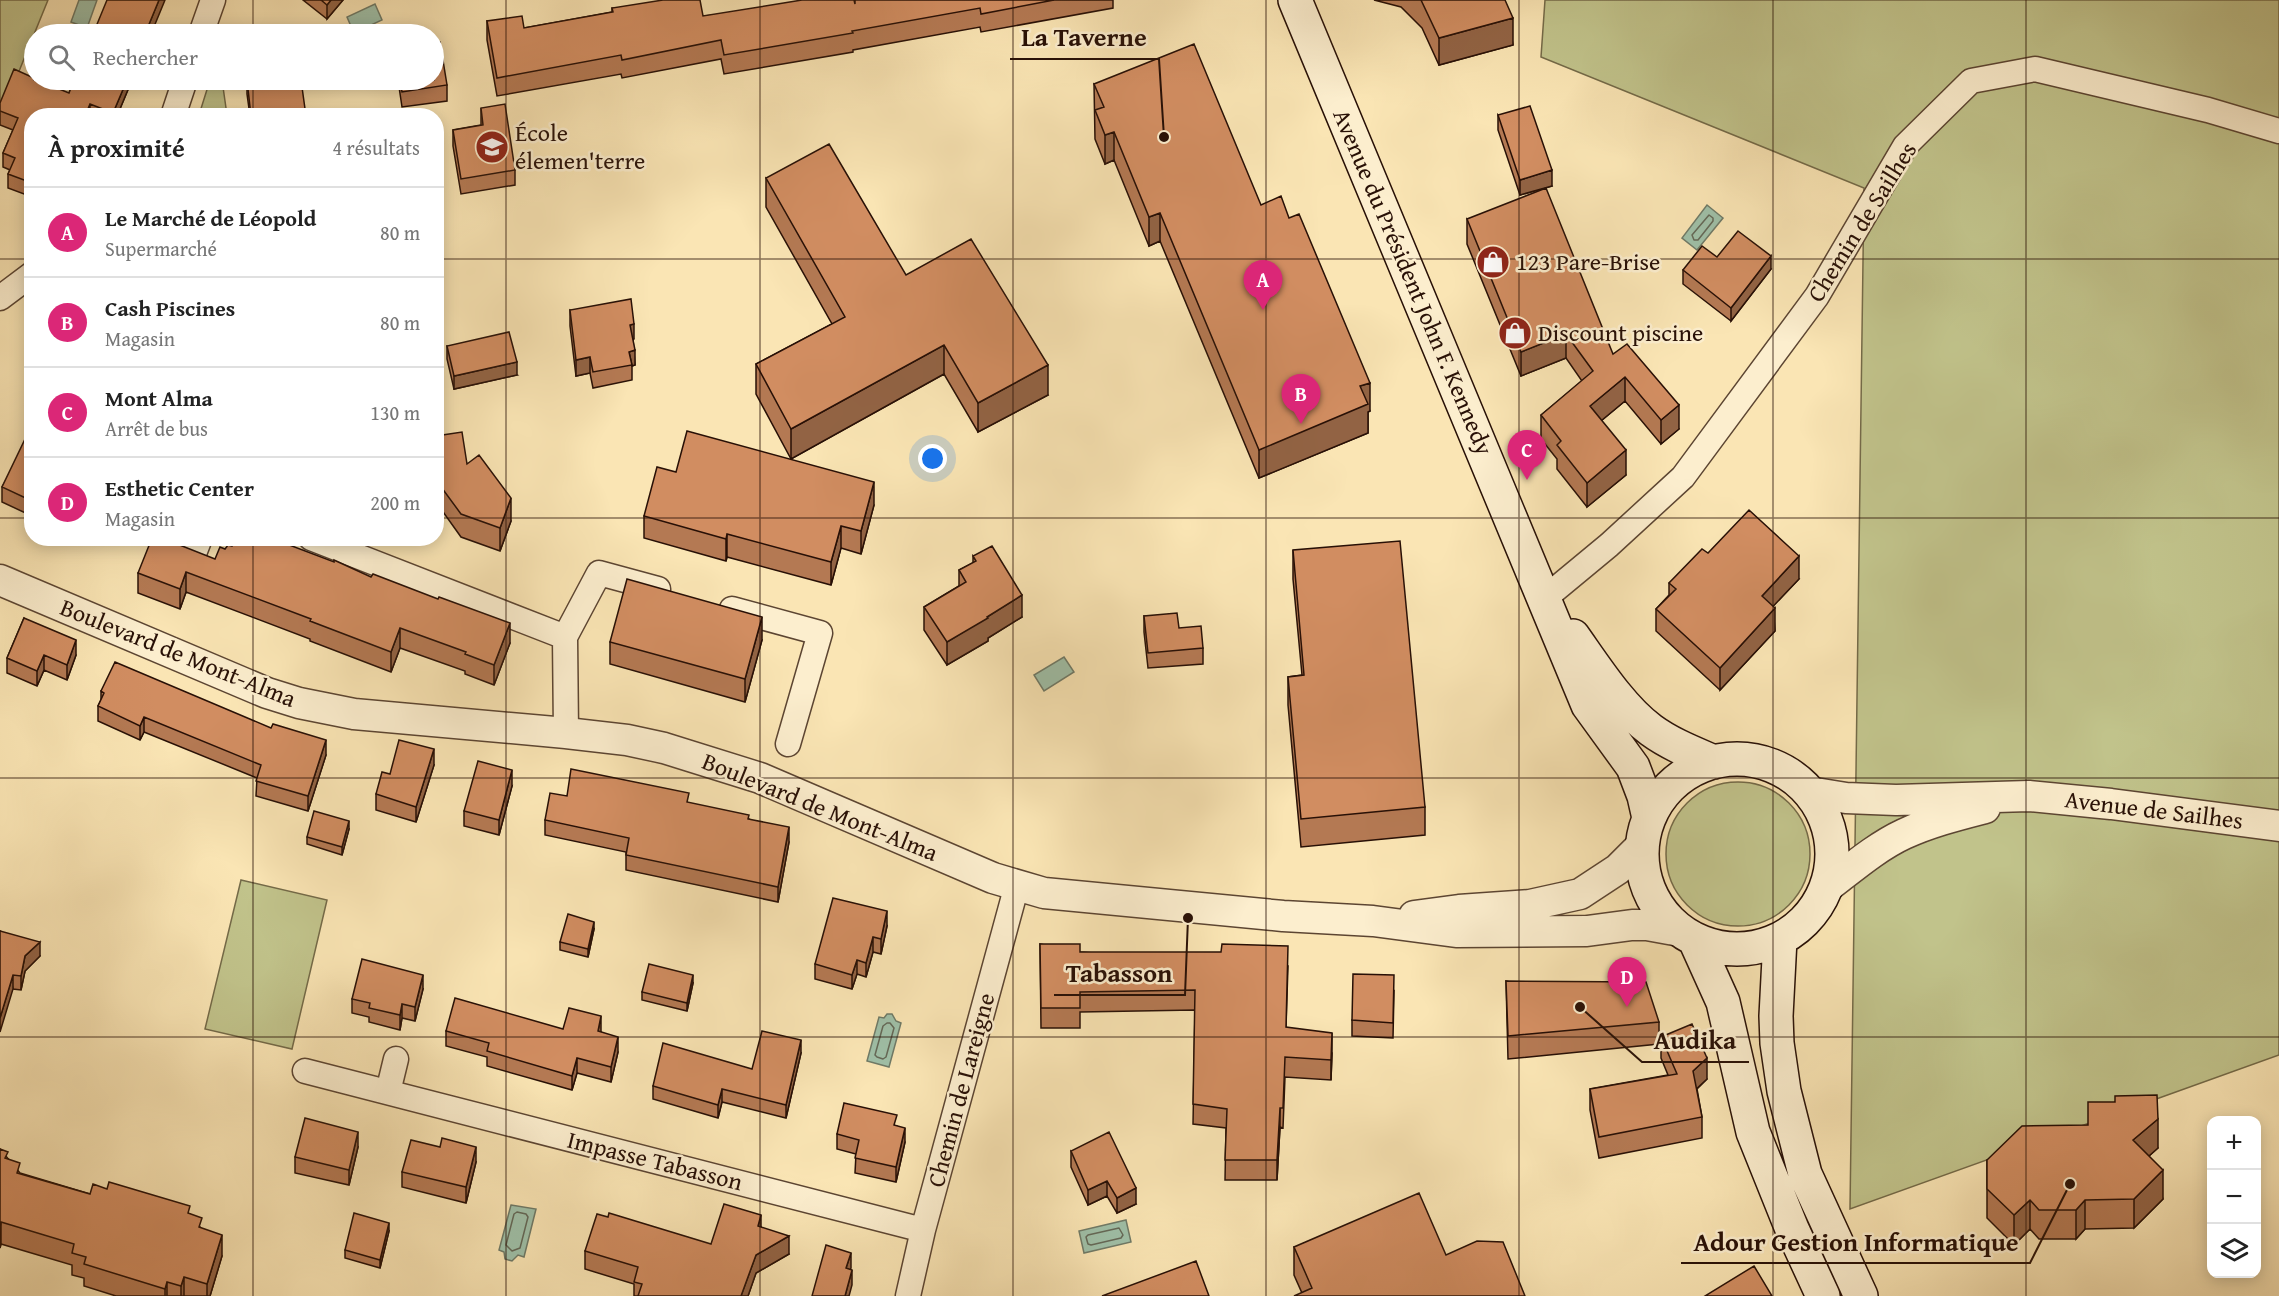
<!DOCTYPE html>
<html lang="fr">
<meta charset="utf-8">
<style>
:root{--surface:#fff;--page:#f6f6f6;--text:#222;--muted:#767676;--line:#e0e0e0;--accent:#db2777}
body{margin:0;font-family:"Gentium Book Plus",serif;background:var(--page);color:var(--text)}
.controls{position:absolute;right:18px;bottom:18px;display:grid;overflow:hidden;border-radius:12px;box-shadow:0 3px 15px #0003}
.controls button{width:54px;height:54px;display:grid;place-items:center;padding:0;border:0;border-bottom:2px solid var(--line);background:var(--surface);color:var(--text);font:30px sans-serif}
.you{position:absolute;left:933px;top:459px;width:21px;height:21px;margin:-15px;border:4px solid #fff;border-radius:50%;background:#1a73e8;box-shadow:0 0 0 9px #1a73e833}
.badge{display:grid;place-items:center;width:39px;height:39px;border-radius:50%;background:var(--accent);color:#fff;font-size:20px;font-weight:700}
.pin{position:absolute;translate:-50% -50px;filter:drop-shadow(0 2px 3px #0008)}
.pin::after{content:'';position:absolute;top:32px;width:21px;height:18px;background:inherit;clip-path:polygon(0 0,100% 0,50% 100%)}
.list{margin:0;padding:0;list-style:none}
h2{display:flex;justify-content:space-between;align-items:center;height:78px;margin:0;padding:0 24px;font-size:26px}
h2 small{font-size:20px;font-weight:400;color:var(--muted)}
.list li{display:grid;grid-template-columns:39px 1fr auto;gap:18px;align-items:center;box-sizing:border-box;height:90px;padding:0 24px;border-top:2px solid var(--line)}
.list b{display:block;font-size:22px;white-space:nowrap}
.list p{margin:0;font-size:20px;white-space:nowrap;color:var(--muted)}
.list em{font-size:20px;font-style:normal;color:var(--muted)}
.icon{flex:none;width:33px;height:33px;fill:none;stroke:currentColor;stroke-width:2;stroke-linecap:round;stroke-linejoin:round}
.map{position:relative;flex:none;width:2279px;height:1296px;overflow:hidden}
.search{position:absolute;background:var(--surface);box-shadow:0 3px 15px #0003;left:24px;top:24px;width:420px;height:66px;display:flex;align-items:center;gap:15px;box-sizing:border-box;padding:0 21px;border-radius:33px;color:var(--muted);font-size:22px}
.panel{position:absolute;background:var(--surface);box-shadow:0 3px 15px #0003;left:24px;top:108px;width:420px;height:438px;border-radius:24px}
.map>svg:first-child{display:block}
.green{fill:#c1c38b;stroke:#746a48;stroke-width:1.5}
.water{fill:#9fc0a8;stroke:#6f7a67;stroke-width:1.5}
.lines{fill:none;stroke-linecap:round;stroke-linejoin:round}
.shore{stroke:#646857;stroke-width:1.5}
.minor-casing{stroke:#5c4532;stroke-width:27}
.tertiary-casing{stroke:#5c4532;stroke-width:33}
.secondary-casing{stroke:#281006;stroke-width:36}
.minor{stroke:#fceece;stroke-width:24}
.tertiary{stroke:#fceece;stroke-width:30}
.secondary{stroke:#fceece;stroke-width:33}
.wall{fill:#b47953;stroke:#281006;stroke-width:1.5}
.shaded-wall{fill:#926344;stroke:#281006;stroke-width:1.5}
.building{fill:#d18d61;stroke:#281006;stroke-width:1.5}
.grid{fill:none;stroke:#281006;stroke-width:1.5;stroke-opacity:0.55}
.labels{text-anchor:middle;stroke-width:5;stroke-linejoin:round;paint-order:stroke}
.poi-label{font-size:24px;fill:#281006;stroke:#fceece;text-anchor:start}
.street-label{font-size:24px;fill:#281006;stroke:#fceece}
.leader{fill:none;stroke:#281006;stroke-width:2}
.callout-dot{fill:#281006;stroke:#fceece;stroke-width:2}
.callout-label{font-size:26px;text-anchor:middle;font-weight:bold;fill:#281006;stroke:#fceece;stroke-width:5;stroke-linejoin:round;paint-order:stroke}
</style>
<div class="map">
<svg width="2279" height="1296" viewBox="0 0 2279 1296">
<rect width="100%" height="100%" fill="#fae5b4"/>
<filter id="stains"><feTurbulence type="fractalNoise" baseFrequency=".00333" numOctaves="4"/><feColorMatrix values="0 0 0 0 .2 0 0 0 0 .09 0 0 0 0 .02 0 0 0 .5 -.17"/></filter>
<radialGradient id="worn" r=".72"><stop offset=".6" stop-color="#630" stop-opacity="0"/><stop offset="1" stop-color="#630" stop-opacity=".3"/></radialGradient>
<path class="green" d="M0 0H48L0 118Z
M1545 0H2279V1055L1850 1209 1864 188 1541 57Z
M210 80H222L227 115H199Z
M1666 854a72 72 0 1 1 144 0a72 72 0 1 1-144 0Z
M241 880 327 900 292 1049 205 1029Z"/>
<path class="water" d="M79 0H97L87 28 71 22Z
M375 4 382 20 354 33 347 17Z
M1707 205 1723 218 1697 250 1682 238Z
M1064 657 1074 672 1044 691 1034 675Z
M887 1014H892L896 1021 901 1023 889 1067 867 1061 879 1017 884 1018Z
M511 1205 536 1209 524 1257 518 1255 512 1261 505 1259 504 1252 499 1250Z
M1126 1220 1131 1242 1084 1253 1079 1231Z"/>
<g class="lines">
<path class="shore" d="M1709 215 1713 218V221L1698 240H1694L1692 235Z
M887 1023H890L894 1028 886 1057 883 1059 877 1057 875 1055 883 1026Z
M517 1212 526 1214 528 1217 520 1248 512 1251 506 1245 514 1214Z
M1119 1228 1123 1235 1121 1238 1091 1245 1088 1244 1086 1237 1088 1235Z"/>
<defs>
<path id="minor" d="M201 34 213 0
M173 116 185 80
M0 298 32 274
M311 538 565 637
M195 551 200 538
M1545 598 1609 545 1683 477 1817 296 1905 146 1971 81 2035 69 2208 110 2279 131
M732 609 820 633 788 744
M566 733 565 637 599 573 658 589
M305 1071 923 1230
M388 1092 396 1059
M908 1296 923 1230 1017 885"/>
<path id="tertiary" d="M0 580 267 693 299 703 354 714 566 733 627 740 664 748 760 778 993 878 1044 893 1283 916 1373 921 1456 932 1587 931 1632 925H1647L1680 931
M1809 792 1846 798 1896 800 2029 796 2111 804 2279 826
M1826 888C1851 869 1876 847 1904 834 1930 822 1958 815 1985 808
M1414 916 1459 910 1530 905 1580 894 1618 869 1642 845"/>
<path id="secondary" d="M1295 0 1588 705 1633 767 1644 796 1649 818
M1573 636C1595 667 1621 708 1651 730 1670 744 1693 753 1714 762
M1642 854a95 95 0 1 1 190 0a95 95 0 1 1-190 0Z
M1780 939 1776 1016 1777 1043 1784 1091 1805 1174 1861 1296
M1695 940 1723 1002 1753 1132 1792 1229 1823 1296"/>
</defs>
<use href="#minor" class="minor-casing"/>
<use href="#tertiary" class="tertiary-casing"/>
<use href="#secondary" class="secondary-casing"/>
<use href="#minor" class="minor"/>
<use href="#tertiary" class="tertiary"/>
<use href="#secondary" class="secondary"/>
</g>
<path class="wall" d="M303 0H343L327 19Z
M855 0H1113V8L981 32 980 27 853 50V52L724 74 721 59 622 78 621 74 497 96 487 40V21L524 28 612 12V8L703 16 855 4Z
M1374 0H1505L1513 45 1439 65 1422 28 1401 7Z
M74 80H132L117 116H32V197L8 188V174L10 170 3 167V153L13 130 0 125V103L69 93Z
M247 80 306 116H250L247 94Z
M398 80H434L447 85V101L402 107Z
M1094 84 1261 205 1370 411 1368 412V433L1259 478 1160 241 1149 246 1114 160 1105 164 1095 139Z
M481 108 515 170V185L461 194 453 146V130L481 125Z
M1498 115 1552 186 1520 195 1498 130Z
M766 178 906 275 1048 395 978 432 944 374 791 459 756 394V364L832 324 766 207Z
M1467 219 1613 354 1679 429 1661 444 1625 401 1601 421 1626 475 1587 507 1557 469V459L1541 439V415L1582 381 1566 358 1521 376 1467 244Z
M1717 257 1771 269 1731 321 1683 284V270Z
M570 310 634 339H633L635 365 632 366V380L593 388 590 373 576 376 570 326Z
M447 346 517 375 454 389 447 359Z
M436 436 467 464 511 521 500 551 461 537 436 502Z
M32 437V516L2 502V487Z
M676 472 874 505 861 554 841 548 831 585 727 557 726 561 644 538V516Z
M1293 550 1425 807V835L1301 847 1288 705V677L1302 675 1293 579Z
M1708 553 1799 579 1773 606 1775 631 1720 690 1656 631V609L1669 595V583Z
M973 556 1022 617 988 638V641L947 665 924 630V607L959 586V570L973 563Z
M215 559 510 643 494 685 465 674V671L400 648 391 672 310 641V639L186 592 180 609 138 593V573Z
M1144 616 1179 628 1203 648V664L1148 668 1144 632Z
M24 618 76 655 67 680 44 670 37 686 7 673V658Z
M762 640 745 702 610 664V642Z
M101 691 326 755 308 811 256 796 257 778 144 732 140 740 98 721V706L101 700Z
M434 765 416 822 376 810V794L390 774Z
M512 786 499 835 464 826V811Z
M567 796 689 803 749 819 789 842 778 902 626 870V852L545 835V820Z
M349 829 342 855 307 844V837Z
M887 926 881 954 873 952 866 977 857 974 852 989 815 979V964Z
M594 929 588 957 560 950V942Z
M0 931 40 956 25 971 21 990 13 989Z
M1040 944 1080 952 1288 966 1286 1027 1332 1053 1331 1080 1285 1077 1283 1128 1280 1127 1277 1180H1225L1226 1128 1193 1124 1195 1010 1080 1012V1028H1041Z
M1506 981 1659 1022V1044L1508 1059Z
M693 983 687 1011 642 1000V992Z
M423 989 415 1021 402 1018 400 1030 369 1022V1017L352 1013V999Z
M1394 991 1393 1038 1352 1036V1020Z
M563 1029 601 1032 618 1052 611 1082 577 1073 572 1090 487 1066V1057L446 1046V1031Z
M1661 1037 1707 1079 1697 1089 1702 1117V1138L1599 1158 1590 1110V1089L1668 1075 1661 1058Z
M801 1053 786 1118 722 1102 718 1118 653 1099V1086L752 1069Z
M2115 1102 2158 1148 2149 1156 2163 1199 2134 1228 2085 1229 2076 1239H2039L2030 1229 2014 1245 1987 1218V1160L2088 1125Z
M897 1126 905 1142 896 1182 855 1173 856 1154 837 1149V1134Z
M358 1147 349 1185 295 1173V1157Z
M0 1149 20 1173 90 1194 190 1214 222 1256 210 1296H116L84 1286V1278L72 1275V1265L1 1244 0 1248Z
M1071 1151 1136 1204 1117 1213 1107 1196 1088 1205 1071 1167Z
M476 1162 466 1203 402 1187V1172Z
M761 1227 789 1254 756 1273 748 1296H634V1284L585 1269V1251L711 1244Z
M389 1231 380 1268 345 1258V1250Z
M1294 1247 1446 1255 1302 1293 1294 1275Z"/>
<path class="shaded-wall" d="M159 0H165L151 34H145Z
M331 0H343L327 19V5Z
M1513 18V45L1439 65V38Z
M127 80H132L117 116H113V113Z
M90 104V116H85Z
M1114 132V160L1105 164V135Z
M1552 170V186L1520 195V180Z
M1160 213V241L1149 246V217Z
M1771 256V269L1731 321V308Z
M634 324V339L630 340V325Z
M1566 334V358L1521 376V352Z
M944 345V374L791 459V429Z
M635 350V365L632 366 629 352Z
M590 357V373L576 376V360Z
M517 362V375L454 389V376Z
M1048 365V395L978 432V403Z
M1625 377V401L1590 430V406Z
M1370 383V411L1368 412V433L1259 478V450L1360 386Z
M1679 405V429L1661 444V420Z
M1626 450V475L1587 507V483Z
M874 482V505L861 554V531Z
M511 498V521L500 551V528Z
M841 526V548L831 585V562Z
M727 534V557L726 561V539Z
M1799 556V579L1762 618V596Z
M186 572V592L180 609V589Z
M1022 595V617L988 638V641L947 665V642Z
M1775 608V631L1720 690V668Z
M762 617V640L745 702V679Z
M510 623V643L494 685V665Z
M400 628V648L391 672V652Z
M76 640V655L67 680V665Z
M44 655V670L37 686V671Z
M144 717V732L140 740V726Z
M326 740V755L308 811V796Z
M434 749V765L416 822V807Z
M512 770V786L499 835V820Z
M349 821V829L342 855V847Z
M789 827V842L778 902V887Z
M887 911V926L881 954V939Z
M594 922V929L588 957V949Z
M873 937V952L866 977V963Z
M40 942V956L25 971 21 990V976L25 956Z
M857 960V974L852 989V975Z
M13 975V989L0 1032V1018Z
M423 975V989L415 1021V1007Z
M693 975V983L687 1011V1003Z
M402 1004V1018L400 1030V1015Z
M601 1016V1031L598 1046V1031Z
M1332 1033V1053L1331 1080V1060Z
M618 1037V1052L611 1082V1067Z
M801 1040V1053L786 1118V1105Z
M577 1058V1073L572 1090V1076Z
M1707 1058V1079L1693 1092V1071Z
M722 1089V1102L718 1118V1105Z
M1280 1108V1127L1277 1180V1160Z
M2158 1119V1148L2133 1170V1140Z
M905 1128V1142L896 1182V1167Z
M358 1132V1147L349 1185V1170Z
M476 1147V1162L466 1203V1187Z
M2163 1170V1199L2134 1228V1199Z
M1107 1181V1196L1088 1205V1190Z
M1136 1188V1204L1117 1213V1198Z
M2030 1200V1229L2014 1245V1215Z
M2085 1200V1229L2076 1239V1210Z
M761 1215V1233L758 1226Z
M1 1222V1244L0 1248V1227Z
M389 1223V1231L380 1268V1260Z
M222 1235V1256L210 1296H207V1284Z
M789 1236V1254L756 1273 748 1296H741L756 1255Z
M851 1253V1268L846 1283V1268Z
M852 1270V1285L849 1296H845Z
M184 1277V1296H181V1286Z
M167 1282V1296H165V1289Z"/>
<path class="building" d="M107 0H159L145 34H93Z
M321 0H331L327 5Z
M663 0H700L703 16 802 0H854L855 4V0H1054L981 14 980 8 852 31 853 33 724 55 721 40 622 60 621 55 497 78 487 21 522 16 524 28 613 12 612 8Z
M1421 0H1505L1513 18 1439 38Z
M440 42 447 85 402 92 400 80H434V43Z
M1194 44 1261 205 1281 196 1289 218 1299 214 1370 383 1360 386 1368 404 1259 450 1160 213 1149 217 1114 132 1105 135 1095 110 1104 107 1094 84Z
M14 69 34 78V80H37L69 93 74 80H127L113 113 90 104 85 116H32V183L8 174 15 158 3 153 18 118 0 111V103Z
M247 80H301L306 116H251Z
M505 104 515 170 461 179 453 130 483 125 481 108Z
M1530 106 1552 170 1520 180 1498 115Z
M829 144 906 275 971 239 1048 365 978 403 944 345 791 429 756 364 845 317 766 178Z
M1546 188 1613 354 1627 344 1679 405 1661 420 1625 377 1590 406 1626 450 1587 483 1557 445 1561 441 1541 415 1593 371 1566 334 1521 352 1467 219Z
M1738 231 1771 256 1731 308 1683 270 1702 246 1717 257Z
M631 299 634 324 630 325 635 350 629 352 632 365 593 372 590 357 576 360 570 310Z
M509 332 517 362 454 376 447 346Z
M687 431 874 482 861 531 841 526 831 562 727 534 726 539 644 516 657 467 676 472Z
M462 432 467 464 479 455 511 498 500 528 461 514 436 480V436Z
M27 435 32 437V501L2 487Z
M1749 510 1799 556 1762 596 1775 608 1720 668 1656 609 1676 589 1669 583 1702 549 1708 553Z
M152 538H162L215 559 220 547 225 549 228 545 232 546 235 538H271L334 562V560L371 577 373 574 438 599 439 597 510 623 494 665 465 654 466 652 400 628 391 652 310 621 311 619 186 572 180 589 138 573Z
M1400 541 1425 807 1301 819 1288 677 1304 675 1293 550Z
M992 546 1022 595 987 617 988 618 947 642 924 607 966 582 959 570 976 561 973 556Z
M627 579 762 617 745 679 610 642Z
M1177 613 1179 628 1201 626 1203 648 1148 653 1144 616Z
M24 618 76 640 67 665 44 655 37 671 7 658Z
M115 662 271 728 273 724 326 740 308 796 256 781 261 765 144 717 140 726 98 706 104 693 101 691Z
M399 740 434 749 416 807 376 794 382 772 390 774Z
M478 761 512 770 499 820 464 811Z
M571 769 689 793 687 802 749 815 748 819 789 827 778 887 626 855 629 838 545 820 550 793 567 796Z
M314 811 349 821 342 847 307 837Z
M833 898 887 911 881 939 873 937 866 963 857 960 852 975 815 964Z
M568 914 594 922 588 949 560 942Z
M0 931 40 942 25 956 21 976 13 975 0 1018Z
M1040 944H1080V952H1221L1222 944 1288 946 1286 1027 1332 1033 1331 1060 1285 1057 1283 1108H1280L1277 1160H1225L1227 1109 1193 1104 1195 990 1080 992V1008H1041Z
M362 959 423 975 415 1007 402 1004 400 1015 369 1008 370 1003 352 999Z
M649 964 693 975 687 1003 642 992Z
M1353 974 1394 975 1393 1023 1352 1020Z
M1506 981 1646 982 1659 1022 1508 1036Z
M455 998 563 1029 569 1008 601 1016 598 1031 618 1037 611 1067 577 1058 572 1076 487 1051 489 1043 446 1031Z
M1692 1024 1707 1058 1693 1071 1702 1117 1599 1137 1590 1089 1677 1074 1661 1037Z
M762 1031 801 1040 786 1105 722 1089 718 1105 653 1086 663 1043 752 1069Z
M2157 1095 2158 1119 2133 1140 2163 1170 2134 1199 2085 1200 2076 1210H2039L2030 1200 2014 1215 1987 1189V1160L2022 1126 2088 1125V1102H2115V1096Z
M844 1103 897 1115 894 1125 905 1128 896 1167 855 1158 859 1140 837 1134Z
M305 1118 358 1132 349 1170 295 1157Z
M1109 1132 1136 1188 1117 1198 1107 1181 1088 1190 1071 1151Z
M442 1138 476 1147 466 1187 402 1172 411 1140 440 1147Z
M0 1149 8 1152 5 1158 20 1163 17 1173 90 1194 93 1184 107 1189 109 1182 190 1206 188 1213 202 1218 199 1227 222 1235 207 1284 184 1277 181 1286 167 1282 165 1289 84 1264 86 1257 72 1253 74 1244 1 1222 0 1227Z
M1419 1193 1446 1255 1477 1241 1503 1242 1525 1296H1294L1312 1288 1294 1247Z
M724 1204 761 1215 758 1226 789 1236 756 1255 741 1296H638L642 1284 634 1282 638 1267 585 1251 597 1214 608 1217 609 1213 711 1244Z
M354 1213 389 1223 380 1260 345 1250Z
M826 1245 851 1253 846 1268 852 1270 845 1296H812Z
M1196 1261 1209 1296H1102Z
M1754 1266 1772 1296H1705Z"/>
<path class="grid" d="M253 0V34M506 0V1296M760 0V1296M1013 0V1296M1266 0V1296M1519 0V1296M1773 0V1296M2026 0V1296M253 80V116M0 259H32M436 259H2279M0 518H32M436 518H2279M253 538V1296M0 778H2279M0 1037H2279"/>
<defs>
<symbol id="school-disc" viewBox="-11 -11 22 22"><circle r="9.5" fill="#8f2418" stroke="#fceece"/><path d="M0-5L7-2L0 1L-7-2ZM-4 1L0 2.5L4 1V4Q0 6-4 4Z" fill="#fff"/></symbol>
<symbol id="shop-disc" viewBox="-11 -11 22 22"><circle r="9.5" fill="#8f2418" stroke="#fceece"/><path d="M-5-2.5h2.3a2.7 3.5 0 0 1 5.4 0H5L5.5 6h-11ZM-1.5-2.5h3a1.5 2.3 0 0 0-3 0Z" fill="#fff"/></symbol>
</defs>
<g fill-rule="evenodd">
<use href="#school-disc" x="473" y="128" width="38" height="38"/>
<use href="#shop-disc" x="1474" y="243" width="38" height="38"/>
<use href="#shop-disc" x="1496" y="314" width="38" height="38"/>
</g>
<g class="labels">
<g class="poi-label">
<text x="515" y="141">École<tspan x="515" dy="28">élemen'terre</tspan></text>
<text x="1516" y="270">123 Pare-Brise</text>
<text x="1538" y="341">Discount piscine</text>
</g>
<g class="street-label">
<text transform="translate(1862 222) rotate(-58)" y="8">Chemin de Sailhes</text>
<text transform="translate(1413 282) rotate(67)" y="8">Avenue du Président John F. Kennedy</text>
<text transform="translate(178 653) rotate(22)" y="8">Boulevard de Mont-Alma</text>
<text transform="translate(820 807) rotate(22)" y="8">Boulevard de Mont-Alma</text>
<text transform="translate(2154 810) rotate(7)" y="8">Avenue de Sailhes</text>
<text transform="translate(961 1090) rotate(-75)" y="8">Chemin de Lareigne</text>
<text transform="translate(655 1161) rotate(14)" y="8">Impasse Tabasson</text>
</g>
</g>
<path class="leader" d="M1164 137L1159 59H1010M1188 918L1185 995H1054M1580 1007L1642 1062H1749M2070 1184L2030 1263H1681"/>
<g class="callout-dot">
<circle cx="1164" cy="137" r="6"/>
<circle cx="1188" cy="918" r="6"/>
<circle cx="1580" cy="1007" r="6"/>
<circle cx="2070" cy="1184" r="6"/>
</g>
<g class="callout-label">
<text x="1084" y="46">La Taverne</text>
<text x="1119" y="982">Tabasson</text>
<text x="1695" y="1049">Audika</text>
<text x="1856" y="1251">Adour Gestion Informatique</text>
</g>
<rect width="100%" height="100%" filter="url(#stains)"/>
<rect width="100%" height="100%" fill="url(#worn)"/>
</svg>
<div class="controls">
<button>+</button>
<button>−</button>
<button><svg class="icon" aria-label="layers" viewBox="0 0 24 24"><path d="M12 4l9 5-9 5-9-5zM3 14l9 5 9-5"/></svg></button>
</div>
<div class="you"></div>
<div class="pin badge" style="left:1263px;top:310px">A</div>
<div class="pin badge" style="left:1301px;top:424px">B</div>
<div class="pin badge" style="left:1527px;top:480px">C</div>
<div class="pin badge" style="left:1627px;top:1007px">D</div>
<div class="search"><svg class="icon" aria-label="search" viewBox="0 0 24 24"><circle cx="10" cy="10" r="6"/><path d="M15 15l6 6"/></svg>Rechercher</div>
<section class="panel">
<h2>À proximité<small>4 résultats</small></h2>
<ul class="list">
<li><span class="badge">A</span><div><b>Le Marché de Léopold</b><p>Supermarché</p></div><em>80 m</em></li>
<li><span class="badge">B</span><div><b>Cash Piscines</b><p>Magasin</p></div><em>80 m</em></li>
<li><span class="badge">C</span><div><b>Mont Alma</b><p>Arrêt de bus</p></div><em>130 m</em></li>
<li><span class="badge">D</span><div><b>Esthetic Center</b><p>Magasin</p></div><em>200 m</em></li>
</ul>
</section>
</div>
